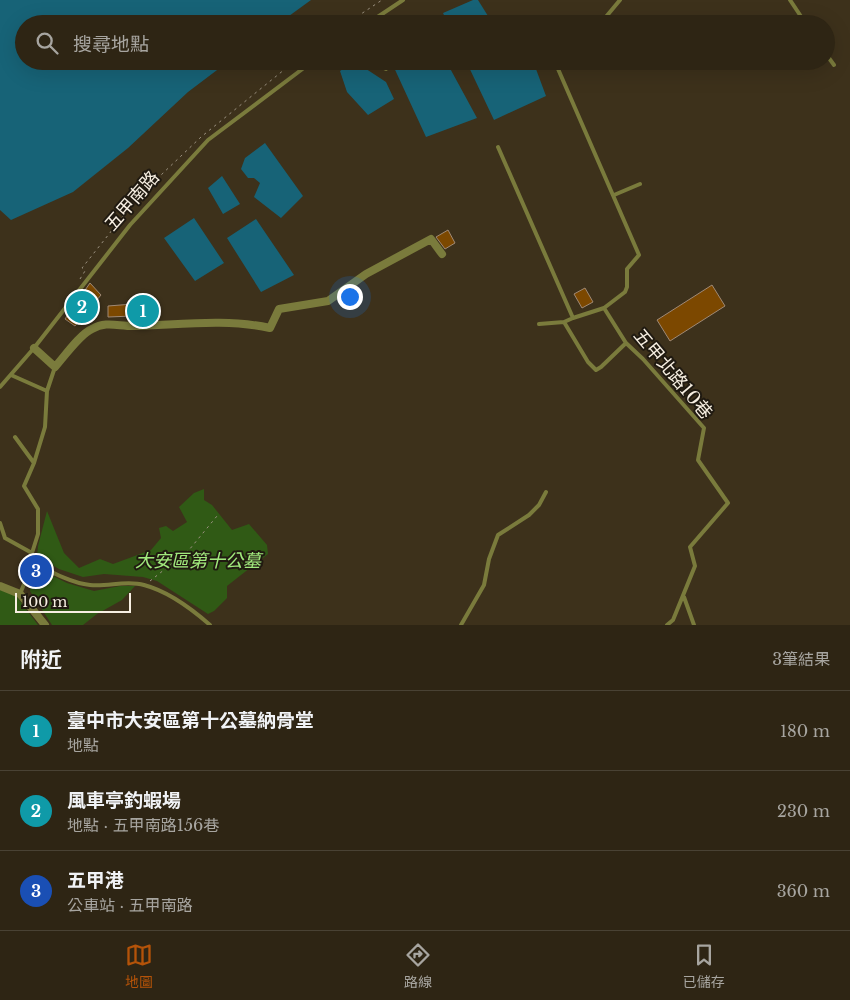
<!DOCTYPE html>
<html lang="zh-TW">
<meta charset="utf-8">
<style>
:root{--surface:#2e2514;--page:#3a3122;--text:#f1f3f6;--muted:#a7a5a0;--line:#494234;--accent:#b45309}
body{margin:0;font-family:"Libre Baskerville","Noto Sans TC",serif;background:var(--page);color:var(--text)}
.scale{position:absolute;left:15px;bottom:12px;width:116px;box-sizing:border-box;padding-left:5px;border:2px solid #f7efe2;border-top:0;font-size:14px;line-height:18px;white-space:nowrap;color:#f7efe2;-webkit-text-stroke:4px #201a11;paint-order:stroke}
.you{position:absolute;left:349px;top:296px;width:18px;height:18px;margin:-12px;border:4px solid #fff;border-radius:50%;background:#1a73e8;box-shadow:0 0 0 8px #1a73e833}
.badge{display:grid;place-items:center;width:32px;height:32px;border-radius:50%;background:var(--accent);color:#fff;font-size:16px;font-weight:700}
.pin{position:absolute;translate:-50% -50%;border:2px solid #fff;box-shadow:0 1px 5px #0006}
.list{margin:0;padding:0;list-style:none}
h2{display:flex;justify-content:space-between;align-items:center;height:65px;margin:0;padding:0 20px;font-size:21px}
h2 small{font-size:16px;font-weight:400;color:var(--muted)}
.list li{display:grid;grid-template-columns:32px 1fr auto;gap:15px;align-items:center;box-sizing:border-box;height:80px;padding:0 20px;border-top:1px solid var(--line)}
.list b{display:block;font-size:19px;white-space:nowrap}
.list p{margin:0;font-size:16px;white-space:nowrap;color:var(--muted)}
.list em{font-size:16px;font-style:normal;color:var(--muted)}
.icon{flex:none;width:28px;height:28px;fill:none;stroke:currentColor;stroke-width:2;stroke-linecap:round;stroke-linejoin:round}
.map{position:relative;flex:none;width:850px;height:625px;overflow:hidden}
.search{position:absolute;background:var(--surface);box-shadow:0 5px 20px #0002;left:15px;right:15px;top:15px;height:55px;display:flex;align-items:center;gap:12px;box-sizing:border-box;padding:0 18px;border-radius:28px;color:var(--muted);font-size:19px}
.sheet{height:305px;background:var(--surface)}
nav{display:flex;justify-content:space-around;align-items:center;box-sizing:border-box;height:70px;border-top:1px solid var(--line);background:var(--surface);font-size:14px;color:var(--muted)}
nav a{display:grid;justify-items:center;gap:2px}
nav .on{color:var(--accent)}
.map>svg:first-child{display:block}
.green{fill:#305a15}
.water{fill:#176377}
.building{fill:#7c4800;stroke:#9f8975}
.lines{fill:none;stroke-linecap:round;stroke-linejoin:round}
.path{stroke:#9c9281;stroke-width:1;stroke-dasharray:2.5 4;stroke-linecap:butt}
.service{stroke:#7a7b3c;stroke-width:4}
.minor{stroke:#7a7b3c;stroke-width:8}
.labels{text-anchor:middle;stroke-width:4;stroke-linejoin:round;paint-order:stroke}
.street-label{font-size:18px;fill:#f7efe2;stroke:#201a11}
.park-label{font-size:18px;font-style:italic;fill:#a1e97d;stroke:#201a11}
</style>
<div class="map">
<svg width="850" height="625" viewBox="0 0 850 625">
<rect width="100%" height="100%" fill="#3d311b"/>
<path class="green" d="M204 489V500L212 505 232 530 249 524 267 545 268 554 227 586V598L214 611 208 614 157 581 143 577 104 574 83 577 59 569 37 556 38 546 47 511 64 553 79 568 100 559 113 564 151 550 161 538 159 528 166 526 173 531 187 522 179 507 194 493Z
M41 570 67 583 94 591 120 586H135L122 600 97 614 83 625H52L30 591 31 581Z
M0 590 14 593 38 625H0Z"/>
<path class="water" d="M0 0H311L278 24H24V61H229L188 92 128 148 73 192 11 220 0 210Z
M473 0H478L493 24H448L443 13Z
M354 61 386 82 394 99 368 115 347 92 340 71Z
M391 61H446L477 118 426 137Z
M466 61H533L546 96 494 120Z
M265 143 303 196 281 218 254 197 260 183 254 178H248L241 169 245 158Z
M222 176 240 204 223 214 208 188Z
M194 218 224 263 195 281 164 238Z
M256 219 294 275 261 292 227 238Z"/>
<path class="building" d="M448 230 455 243 445 249 436 237Z
M90 283 101 295 75 326 65 319Z
M712 285 725 306 670 341 657 320Z
M585 288 593 302 582 308 574 294Z
M152 298 153 320H134L133 316 108 317V306L133 304V299Z"/>
<g class="lines">
<path class="path" d="M346 24 382 0
M80 279 85 271 82 268 140 195 201 137 295 61
M150 581 189 550 217 516"/>
<path class="service" d="M790 0 806 24
M367 24 403 0
M600 24 620 0
M826 54 834 65
M368 61 386 69
M498 147 573 318 604 308 625 292 627 287V269L639 255 555 62 557 61
M614 195 640 184
M604 308 626 343 643 359 704 428 698 460 728 503 690 547 695 566 673 620 667 625
M564 322 588 362 596 370 601 367 626 343
M539 324 564 322 573 318
M11 375 47 391
M0 387 34 348 130 225 208 140 313 61
M15 437 34 463
M0 523 5 538 32 553
M33 562C50 571 70 583 90 585 108 587 126 580 144 585 167 591 193 610 210 625
M20 594 33 562 32 553 38 534V509L24 486 34 463 45 427 47 391 55 367
M684 597 694 625
M461 625 484 585 489 559 498 535 529 515 539 505 546 492"/>
<path class="minor" d="M34 348 55 367C64 357 80 334 92 329 106 321 117 326 133 326 178 325 225 318 270 328L279 309 328 301 366 274 431 239 442 254
M0 586 20 594 45 625"/>
</g>
<g class="labels">
<g class="street-label">
<text transform="translate(132 201) rotate(-49)" y="6">五甲南路</text>
<text transform="translate(673 374) rotate(50)" y="6">五甲北路10巷</text>
</g>
<g class="park-label">
<text x="198" y="567">大安區第十公墓</text>
</g>
</g>
</svg>
<div class="scale">100 m</div>
<div class="you"></div>
<div class="pin badge" style="left:143px;top:311px;background:#0f9aa8">1</div>
<div class="pin badge" style="left:82px;top:307px;background:#0f9aa8">2</div>
<div class="pin badge" style="left:36px;top:571px;background:#1a4fb4">3</div>
<div class="search"><svg class="icon" aria-label="search" viewBox="0 0 24 24"><circle cx="10" cy="10" r="6"/><path d="M15 15l6 6"/></svg>搜尋地點</div>
</div>
<section class="sheet">
<h2>附近<small>3筆結果</small></h2>
<ul class="list">
<li><span class="badge" style="background:#0f9aa8">1</span><div><b>臺中市大安區第十公墓納骨堂</b><p>地點</p></div><em>180 m</em></li>
<li><span class="badge" style="background:#0f9aa8">2</span><div><b>風車亭釣蝦場</b><p>地點 · 五甲南路156巷</p></div><em>230 m</em></li>
<li><span class="badge" style="background:#1a4fb4">3</span><div><b>五甲港</b><p>公車站 · 五甲南路</p></div><em>360 m</em></li>
</ul>
</section>
<nav>
<a class="on"><svg class="icon" aria-label="map" viewBox="0 0 24 24"><path d="M3 6l6-2 6 2 6-2v14l-6 2-6-2-6 2zM9 4v14M15 6v14"/></svg>地圖</a>
<a><svg class="icon" aria-label="directions" viewBox="0 0 24 24"><path d="M12 3l9 9-9 9-9-9zM9 14v-3h6M13 9l2 2-2 2"/></svg>路線</a>
<a><svg class="icon" aria-label="saved" viewBox="0 0 24 24"><path d="M7 4h10v16l-5-4-5 4z"/></svg>已儲存</a>
</nav>
